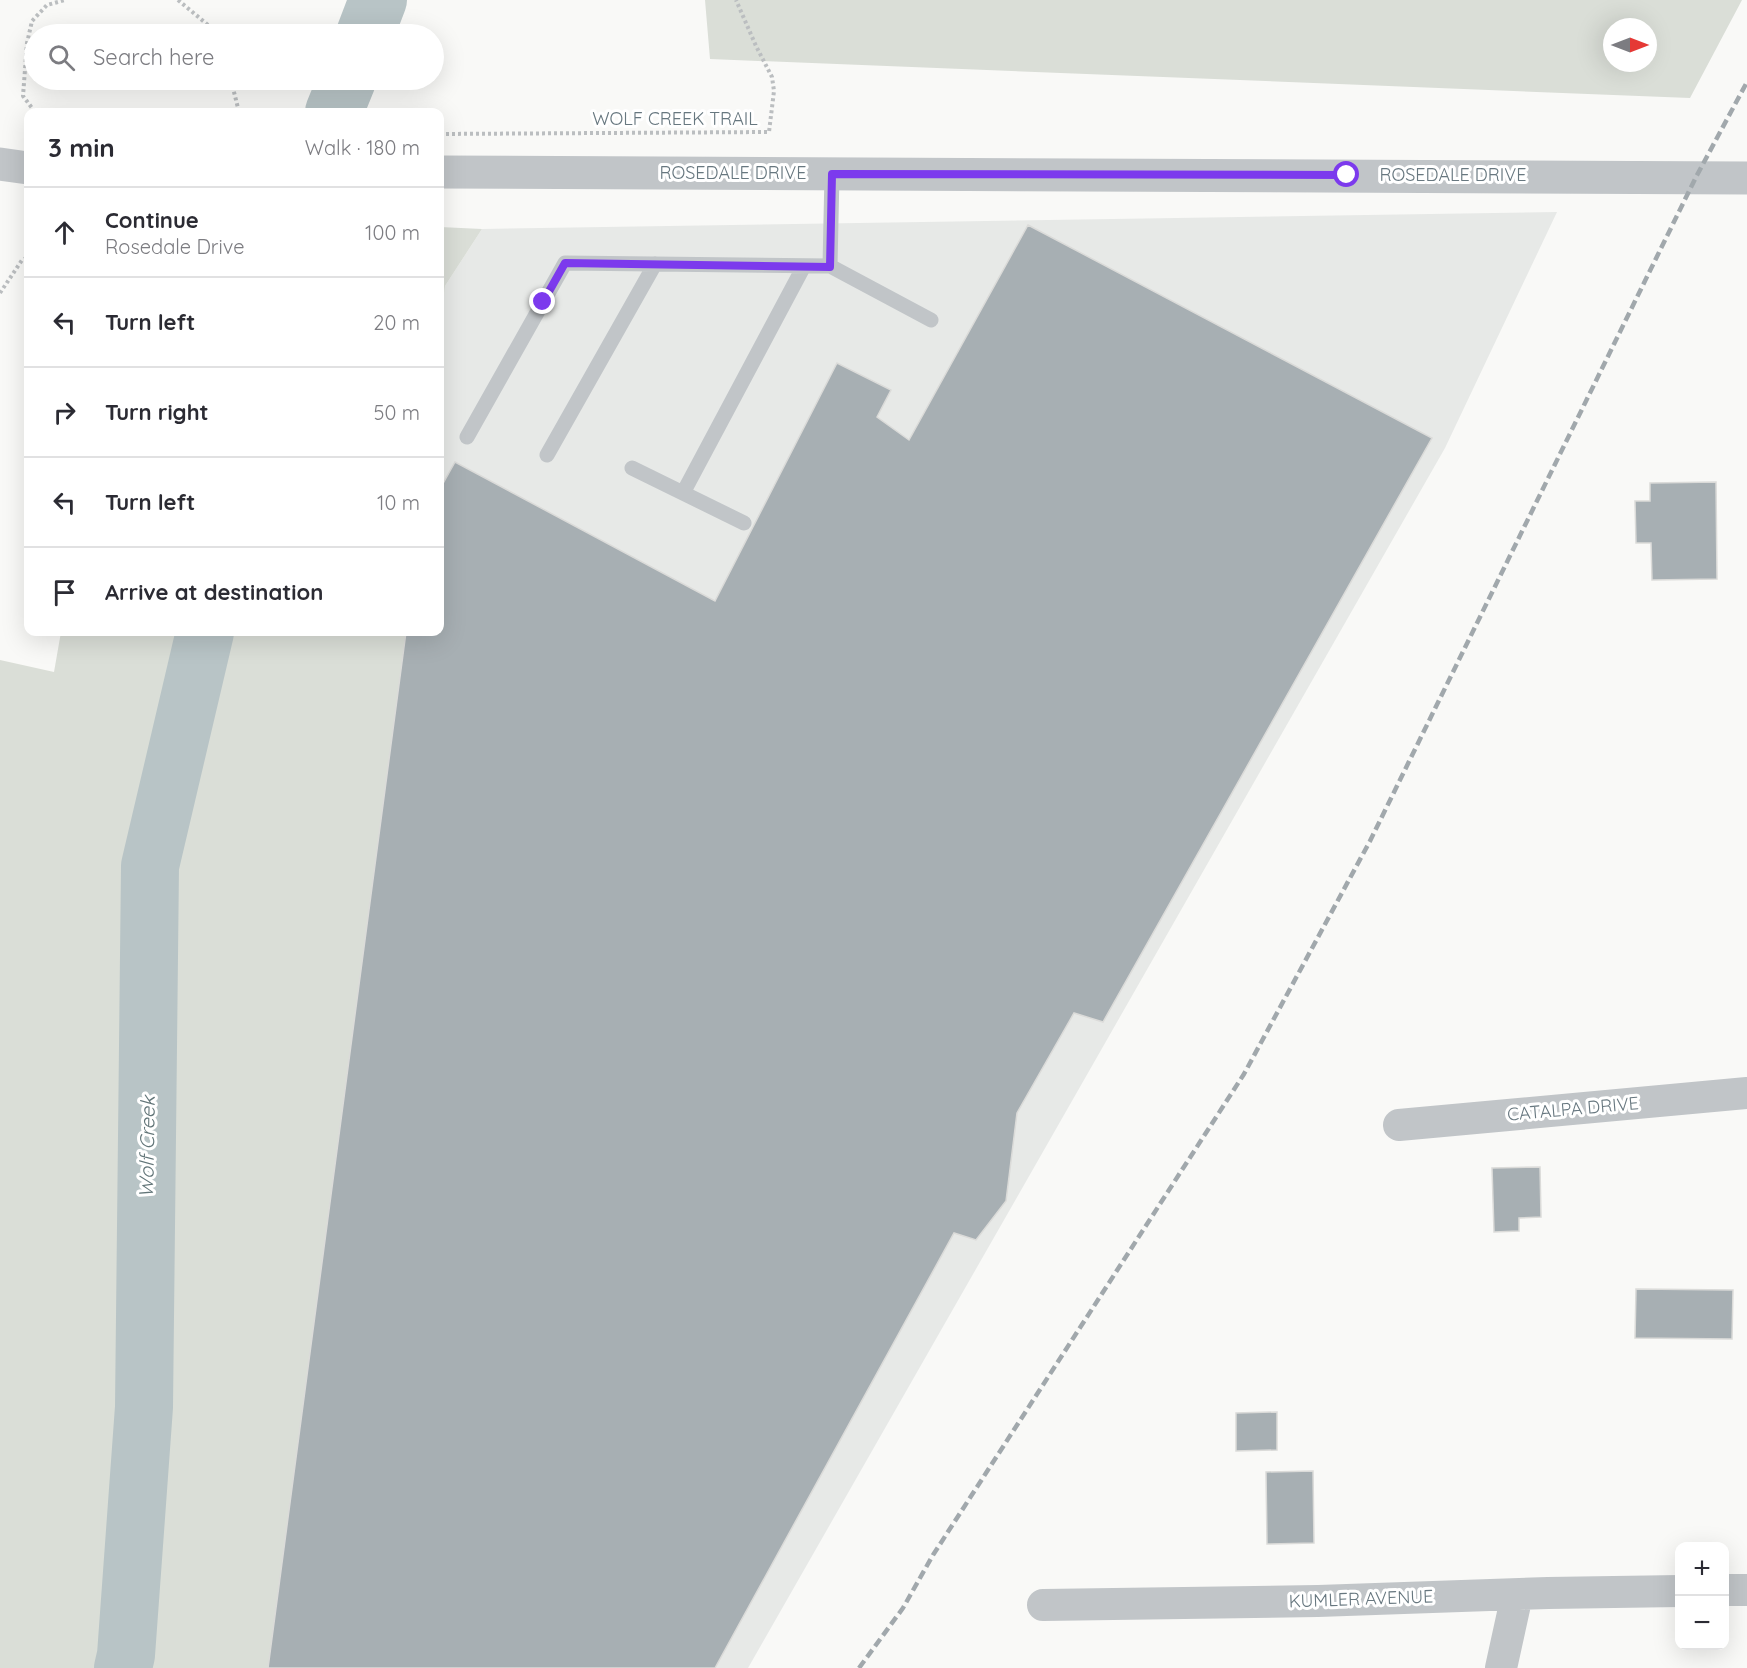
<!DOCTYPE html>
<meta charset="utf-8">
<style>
:root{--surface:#fff;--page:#f2f2f3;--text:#2b2b33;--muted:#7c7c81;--line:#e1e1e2}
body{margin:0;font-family:Quicksand,sans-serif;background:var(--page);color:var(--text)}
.controls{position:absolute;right:18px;bottom:18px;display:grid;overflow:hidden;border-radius:12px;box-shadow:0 6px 24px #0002}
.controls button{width:54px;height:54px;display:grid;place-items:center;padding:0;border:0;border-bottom:2px solid var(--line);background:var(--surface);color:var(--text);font:30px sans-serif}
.compass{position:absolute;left:1603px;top:18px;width:54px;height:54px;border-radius:50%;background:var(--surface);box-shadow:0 6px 24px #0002;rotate:90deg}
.stop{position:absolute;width:18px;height:18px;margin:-14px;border:4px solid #7c3aed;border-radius:50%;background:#fff}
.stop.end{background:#7c3aed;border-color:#fff;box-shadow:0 2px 6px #0008}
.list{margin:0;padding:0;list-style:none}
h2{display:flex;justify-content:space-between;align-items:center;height:78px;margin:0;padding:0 24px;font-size:26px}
h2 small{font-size:20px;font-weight:400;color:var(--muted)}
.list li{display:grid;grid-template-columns:39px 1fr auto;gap:18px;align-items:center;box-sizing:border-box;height:90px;padding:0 24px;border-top:2px solid var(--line)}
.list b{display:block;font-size:22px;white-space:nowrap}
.list p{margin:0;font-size:20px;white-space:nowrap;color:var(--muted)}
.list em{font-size:20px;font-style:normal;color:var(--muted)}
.icon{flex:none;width:33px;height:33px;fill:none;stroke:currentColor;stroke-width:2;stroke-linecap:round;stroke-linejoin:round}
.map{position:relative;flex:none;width:1747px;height:1668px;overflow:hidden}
.search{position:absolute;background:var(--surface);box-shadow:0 6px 24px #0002;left:24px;top:24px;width:420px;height:66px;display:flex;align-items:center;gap:15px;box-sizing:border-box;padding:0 21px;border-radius:33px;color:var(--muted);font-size:22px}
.panel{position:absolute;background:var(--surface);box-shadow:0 6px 24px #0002;left:24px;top:108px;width:420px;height:528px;border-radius:12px}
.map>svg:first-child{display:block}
.built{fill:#e7e9e7}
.green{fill:#daded7;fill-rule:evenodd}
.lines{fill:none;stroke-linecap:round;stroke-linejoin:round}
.river{stroke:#b8c4c6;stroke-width:58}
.building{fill:#a7afb3;stroke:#dbdbd9;stroke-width:1.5}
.path{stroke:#bbbec0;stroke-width:4;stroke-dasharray:3 3;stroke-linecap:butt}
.service{stroke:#c1c5c8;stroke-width:15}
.minor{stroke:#c1c5c8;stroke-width:32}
.tertiary{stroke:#c1c5c8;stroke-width:33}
.rail{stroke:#a1a8ac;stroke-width:4.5;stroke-dasharray:9 4.5;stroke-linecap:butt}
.route{stroke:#7c3aed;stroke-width:8}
.labels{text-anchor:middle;stroke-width:6;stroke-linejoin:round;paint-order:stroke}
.street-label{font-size:18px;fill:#67777f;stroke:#fff}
.water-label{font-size:20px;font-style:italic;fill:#627578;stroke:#fff}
</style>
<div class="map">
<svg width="1747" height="1668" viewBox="0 0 1747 1668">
<rect width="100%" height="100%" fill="#f9f9f7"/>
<path class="built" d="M1557 212 1445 448 748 1668H268L406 632H440V338L445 286 482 229Z"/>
<path class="green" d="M705 0H1742L1690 98 710 59ZM1612 27H1648V63H1612Z
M440 227 482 229 445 286 440 338Z
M61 632H406L268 1668H0V660L54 672Z"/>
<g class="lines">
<path class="river" d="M365 34 378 0
M334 112 347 80
M123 1668 126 1655 144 1407 150 866 205 632"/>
</g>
<path class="building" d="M1028 225 1432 438 1103 1022 1074 1013 1017 1113 1006 1201 976 1240 954 1233 715 1668H268L406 632H440V489L455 462 715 601 837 363 891 390 877 417 909 440Z
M1716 482 1717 579 1652 580 1651 543H1636L1635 501H1650V483Z
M1540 1167 1541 1217 1519 1218V1231L1494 1232 1492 1168Z
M1636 1289 1733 1290 1732 1339 1635 1338Z
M1277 1412V1450L1236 1451V1413Z
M1313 1471 1314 1543 1267 1544 1266 1472Z"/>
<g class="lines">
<path class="path" d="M178 0 214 30 216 34
M231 80 238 108 237 112
M35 112 23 96 27 43 32 21 47 5 65 0
M440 134 769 132 774 91 772 77 756 46 736 0
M0 293 22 260 28 257"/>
<path class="service" d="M832 174 830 266 931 320
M467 437 565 263 830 266
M547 455 655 264
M632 468 744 523
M683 493 804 266"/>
<path class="minor" d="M1399 1125 1747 1093
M1724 1590H1747
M1043 1605 1318 1601 1548 1593 1680 1591
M1501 1668 1517 1595"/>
<path class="tertiary" d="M0 164 28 168
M440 172 1747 178"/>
<path class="rail" d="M859 1668 903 1608 933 1555 1244 1074 1370 841 1696 177 1747 82"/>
</g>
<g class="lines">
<path class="route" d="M543 302 565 263 830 267 832 174 1347 175"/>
</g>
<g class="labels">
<g class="street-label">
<text x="675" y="125">WOLF CREEK TRAIL</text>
<text x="733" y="179">ROSEDALE DRIVE</text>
<text x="1453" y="181">ROSEDALE DRIVE</text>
<text transform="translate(1573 1109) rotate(-5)" y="6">CATALPA DRIVE</text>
<text transform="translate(1361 1599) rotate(-2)" y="6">KUMLER AVENUE</text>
</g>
<g class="water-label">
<text transform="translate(147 1147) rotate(-89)" y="7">Wolf Creek</text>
</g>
</g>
</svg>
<div class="controls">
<button>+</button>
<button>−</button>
</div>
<svg class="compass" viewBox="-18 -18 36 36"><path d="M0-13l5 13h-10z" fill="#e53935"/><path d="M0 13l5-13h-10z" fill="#7c7c81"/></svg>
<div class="stop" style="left:1347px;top:175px"></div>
<div class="stop end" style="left:543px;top:302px"></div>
<div class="search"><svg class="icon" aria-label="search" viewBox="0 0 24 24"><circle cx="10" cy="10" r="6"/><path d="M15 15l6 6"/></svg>Search here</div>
<section class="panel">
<h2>3 min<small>Walk · 180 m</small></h2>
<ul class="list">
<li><svg class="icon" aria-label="ahead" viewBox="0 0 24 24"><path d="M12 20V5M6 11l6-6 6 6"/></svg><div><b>Continue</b><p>Rosedale Drive</p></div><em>100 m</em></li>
<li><svg class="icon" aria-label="left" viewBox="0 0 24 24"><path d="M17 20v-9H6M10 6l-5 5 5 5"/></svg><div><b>Turn left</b></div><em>20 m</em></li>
<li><svg class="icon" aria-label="right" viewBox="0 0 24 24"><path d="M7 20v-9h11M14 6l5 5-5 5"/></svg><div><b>Turn right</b></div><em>50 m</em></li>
<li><svg class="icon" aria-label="left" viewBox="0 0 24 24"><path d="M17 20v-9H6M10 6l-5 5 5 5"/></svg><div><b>Turn left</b></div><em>10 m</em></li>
<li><svg class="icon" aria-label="arrive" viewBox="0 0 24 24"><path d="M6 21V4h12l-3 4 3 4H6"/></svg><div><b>Arrive at destination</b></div></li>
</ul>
</section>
</div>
